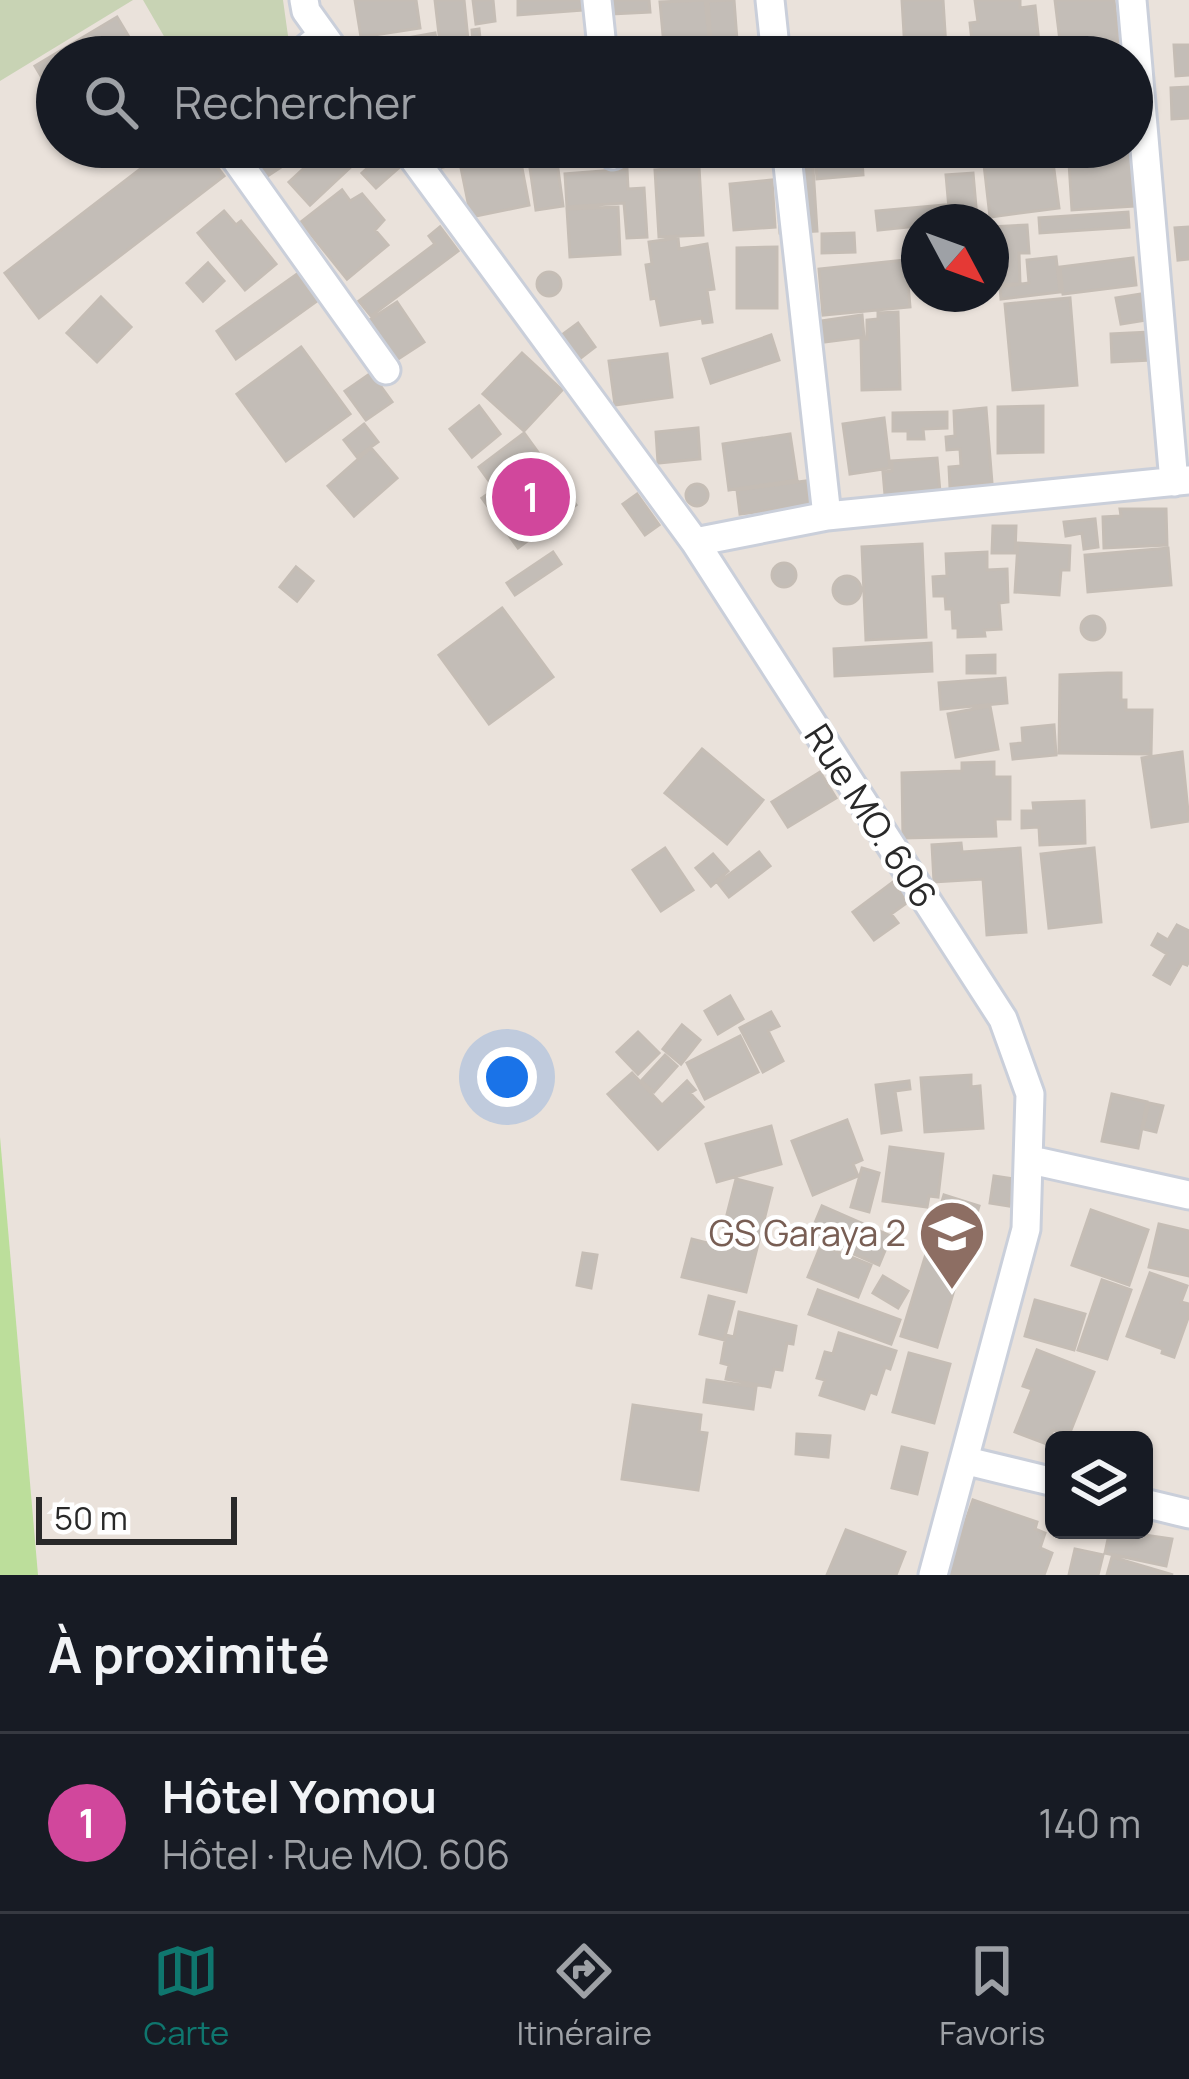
<!DOCTYPE html>
<html lang="fr">
<meta charset="utf-8">
<style>
:root{--surface:#171b24;--page:#242831;--text:#f1f3f6;--muted:#9ea1a6;--line:#363941;--accent:#0f766e}
body{margin:0;font-family:Manrope,sans-serif;background:var(--page);color:var(--text)}
.controls{position:absolute;right:36px;bottom:36px;display:grid;overflow:hidden;border-radius:18px;box-shadow:0 3px 9px #0004}
.controls button{width:108px;height:108px;display:grid;place-items:center;padding:0;border:0;border-bottom:3px solid var(--line);background:var(--surface);color:var(--text);font:60px sans-serif}
.compass{position:absolute;left:901px;top:204px;width:108px;height:108px;border-radius:50%;background:var(--surface);box-shadow:0 3px 9px #0004;rotate:131deg}
.scale{position:absolute;left:36px;bottom:30px;width:201px;box-sizing:border-box;padding-left:12px;border:6px solid #292929;border-top:0;font-size:33px;line-height:42px;white-space:nowrap;color:#292929;-webkit-text-stroke:9px #fff;paint-order:stroke}
.you{position:absolute;left:507px;top:1077px;width:42px;height:42px;margin:-30px;border:9px solid #fff;border-radius:50%;background:#1a73e8;box-shadow:0 0 0 18px #1a73e833}
.badge{display:grid;place-items:center;width:78px;height:78px;border-radius:50%;background:var(--accent);color:#fff;font-size:39px;font-weight:700}
.pin{position:absolute;translate:-50% -50%;border:6px solid #fff;box-shadow:0 3px 12px #0006}
.list{margin:0;padding:0;list-style:none}
h2{display:flex;justify-content:space-between;align-items:center;height:156px;margin:0;padding:0 48px;font-size:51px}
h2 small{font-size:39px;font-weight:400;color:var(--muted)}
.list li{display:grid;grid-template-columns:78px 1fr auto;gap:36px;align-items:center;box-sizing:border-box;height:180px;padding:0 48px;border-top:3px solid var(--line)}
.list b{display:block;font-size:45px;white-space:nowrap}
.list p{margin:0;font-size:39px;white-space:nowrap;color:var(--muted)}
.list em{font-size:39px;font-style:normal;color:var(--muted)}
.icon{flex:none;width:66px;height:66px;fill:none;stroke:currentColor;stroke-width:2;stroke-linecap:round;stroke-linejoin:round}
.map{position:relative;flex:none;width:1189px;height:1575px;overflow:hidden}
.search{position:absolute;background:var(--surface);box-shadow:0 3px 9px #0004;left:36px;right:36px;top:36px;height:132px;display:flex;align-items:center;gap:30px;box-sizing:border-box;padding:0 42px;border-radius:66px;color:var(--muted);font-size:45px}
.sheet{height:336px;background:var(--surface)}
nav{display:flex;justify-content:space-around;align-items:center;box-sizing:border-box;height:168px;border-top:3px solid var(--line);background:var(--surface);font-size:33px;color:var(--muted)}
nav a{display:grid;justify-items:center;gap:6px}
nav .on{color:var(--accent)}
.map>svg:first-child{display:block}
.green{fill:#bcde9b}
.cemetery{fill:#c8d3b4}
.building{fill:#c3bdb7;stroke:#c5bdb5;stroke-width:3}
.lines{fill:none;stroke-linecap:round;stroke-linejoin:round}
.minor-casing{stroke:#cacfda;stroke-width:33}
.minor{stroke:#fff;stroke-width:27}
.labels{text-anchor:middle;stroke-width:9;stroke-linejoin:round;paint-order:stroke}
.street-label{font-size:36px;fill:#292929;stroke:#fff}
.education-label{font-size:36px;fill:#785e54;stroke:#fff;text-anchor:end}
</style>
<div class="map">
<svg width="1189" height="1575" viewBox="0 0 1189 1575">
<rect width="100%" height="100%" fill="#eae2db"/>
<path class="green" d="M0 1137 38 1575H0Z"/>
<path class="cemetery" d="M0 0H133L0 81Z
M143 0H283L289 43 273 57H176Z"/>
<path class="building" d="M355 0H416L420 28 361 37Z
M435 0H464L468 40 440 43Z
M473 0H493L495 21 476 24Z
M518 0H581L582 10 518 15Z
M611 0H649L650 12 612 14Z
M705 0 711 57H665L660 2Z
M734 0 738 54 712 56 708 1Z
M902 0H943L946 48 905 51Z
M975 0H1020V8L1035 6 1039 43 973 50 970 23 978 22Z
M1055 0H1114L1119 42 1061 49Z
M117 17 129 37 95 57H57V80L47 86 35 66Z
M479 29 482 57H444L443 45 473 42 472 30Z
M435 33 439 57H376L374 44Z
M1174 45H1189V75L1176 76Z
M1189 87V118L1172 119 1171 88Z
M169 147H202L224 176 39 318 5 273Z
M243 147H309L310 148 263 179Z
M327 147H372L310 205 289 182Z
M435 147H518L529 205 471 217 460 163 439 168Z
M527 147H555L563 206 536 210Z
M643 147H739L740 157 644 165Z
M888 147H921L922 159 890 162Z
M982 147H1051L1059 208 990 217Z
M1068 147H1130L1134 206 1072 210Z
M387 150 402 165 376 188 362 173Z
M867 151 868 159 862 160 863 175 817 179 815 155Z
M812 152 817 231 780 233 775 154Z
M699 167 703 235 659 237 655 170Z
M627 169 628 189 644 188 647 237 627 238 624 203 567 207 565 174Z
M973 173 977 218 950 220 946 175Z
M772 180 775 227 734 230 730 184Z
M342 190 350 201 362 194 384 220 375 230 388 245 347 279 301 222Z
M946 205 947 222H919V226L878 230 876 211Z
M618 207 620 254 570 257 567 209Z
M224 211 236 225 241 221 276 264 245 290 198 233Z
M1128 212 1129 227 1040 233 1039 218Z
M1027 225 1029 253H1019L1020 284 991 285V227Z
M440 227 458 251 371 316 359 301 435 244 429 236Z
M1189 227V259L1178 260 1175 228Z
M854 233 855 252 822 253V234Z
M678 238 679 249 707 244 714 289 707 290 712 322 703 323 702 318 661 325 656 298 651 299 646 265 652 264 649 242Z
M777 247V308H737V248Z
M1056 257 1060 292 1001 299 1000 287 1029 283 1027 260Z
M1133 258 1136 285 1063 294 1060 267Z
M906 260 910 307 823 315 819 269Z
M208 263 224 281 203 301 187 283Z
M537 284a12 12 0 1 1 24 0a12 12 0 1 1-24 0Z
M297 274 317 301 236 359 217 331Z
M1141 294 1146 320 1121 324 1116 298Z
M101 297 131 327 97 362 67 333Z
M1070 298 1077 385 1013 390 1005 304Z
M397 302 424 342 392 363 365 323Z
M898 312 900 389 862 390 861 339H867V320L878 319V313Z
M862 315 864 337 824 342 821 321Z
M578 323 595 347 573 364 555 340Z
M1149 332 1151 360 1112 362 1111 334Z
M771 335 779 360 711 383 703 359Z
M301 347 350 414 286 461 237 394Z
M522 353 562 390 524 431 483 394Z
M667 354 672 397 615 405 609 361Z
M371 373 392 402 366 420 345 391Z
M479 406 500 434 472 457 450 429Z
M1043 406V452L998 453V407Z
M986 408 992 483 950 487 949 467 961 466 960 449 947 450 946 437 955 436 954 411Z
M947 412V428L923 429 924 439H908V431H893V413Z
M884 418 890 468 850 474 843 424Z
M364 424 378 442 357 457 344 440Z
M698 428 700 459 658 463 656 432Z
M524 433 576 505 518 548 482 498 495 489 479 467Z
M790 434 797 480 729 490 723 444Z
M371 448 397 478 354 516 328 486Z
M937 458 940 492 885 495 883 472 892 471V461Z
M806 481 809 505 740 514 737 490Z
M686 495a11 11 0 1 1 22 0a11 11 0 1 1-22 0Z
M637 494 659 525 645 535 623 504Z
M1120 509H1166L1167 545 1104 548 1103 517 1121 516Z
M1095 519 1098 547 1084 549 1082 533 1066 536 1064 522Z
M993 526H1016L1015 553H992Z
M1018 543 1070 546 1069 570H1061L1059 595 1015 592Z
M922 544 926 637 866 640 862 547Z
M1168 548 1171 585 1088 592 1085 555Z
M553 552 561 564 515 595 507 583Z
M987 552V570L1007 569 1008 602 999 603 1001 629 984 630 985 636 958 637V628H953L952 609H946L945 596H934L933 577 947 576 946 554Z
M772 575a12 12 0 1 1 24 0a12 12 0 1 1-24 0Z
M296 567 313 581 297 601 280 587Z
M833 590a14 14 0 1 1 28 0a14 14 0 1 1-28 0Z
M502 608 553 677 489 724 439 655Z
M1081 628a12 12 0 1 1 24 0a12 12 0 1 1-24 0Z
M931 643 932 671 835 676 834 649Z
M995 655V673H967V656Z
M1108 673H1121V700H1126V710H1152L1151 754 1059 753 1060 675Z
M1005 678 1007 703 941 709 939 683Z
M990 706 998 749 956 757 948 714Z
M1054 725 1056 755 1013 759 1011 744 1023 743 1022 728Z
M702 749 763 800 727 844 665 793Z
M1182 752 1189 821 1152 827 1142 758Z
M994 762V777H1010V819H995L996 836 903 838 902 773 962 771V763Z
M820 772 836 798 788 827 772 802Z
M1084 801 1085 843 1040 845 1039 827 1022 828V811H1034L1033 803Z
M961 843 962 852 1020 848 1026 932 987 935 983 879 934 882 932 845Z
M665 848 693 890 661 911 633 870Z
M1094 848 1101 922 1049 928 1041 854Z
M759 852 770 866 729 897 718 883Z
M713 854 728 871 711 886 696 868Z
M893 882 908 902 891 914 898 923 874 940 853 912Z
M1177 925 1189 931V961L1187 965 1182 963 1170 984 1154 975 1167 954 1152 945 1158 934 1168 940Z
M730 996 743 1019 718 1034 705 1011Z
M771 1012 779 1026 768 1031 783 1061 763 1072 740 1028Z
M682 1025 700 1040 681 1064 663 1049Z
M638 1032 659 1053 638 1074 617 1052Z
M740 1036 758 1072 705 1099 687 1063Z
M665 1055 677 1066 654 1092 641 1081Z
M632 1073 662 1105 687 1081 695 1090 690 1093 703 1107 658 1149 608 1094Z
M971 1075V1087L980 1086 983 1128 925 1132 921 1078Z
M909 1081 910 1089 895 1091 901 1130 882 1133 876 1085Z
M1112 1094 1147 1102 1138 1148 1102 1141Z
M1149 1103 1163 1106 1156 1132 1143 1129Z
M847 1120 862 1160 853 1164 858 1176 813 1195 792 1141Z
M771 1126 781 1164 717 1182 706 1144Z
M890 1147 943 1154 938 1197 929 1196 927 1207 883 1201Z
M862 1168 879 1173 869 1212 851 1207Z
M994 1176 1014 1179 1009 1206 990 1203Z
M736 1179 772 1188 746 1292 682 1277 692 1239 719 1246Z
M944 1195 979 1206 937 1347 901 1336Z
M822 1206 891 1236 879 1265 810 1235Z
M1091 1210 1148 1230 1129 1285 1072 1265Z
M1159 1224 1189 1231V1276L1149 1267Z
M821 1245 871 1265 858 1297 808 1277Z
M583 1253 597 1255 591 1288 577 1285Z
M1150 1273 1187 1286 1181 1302 1189 1304V1315L1174 1357 1162 1353 1163 1349 1127 1336Z
M883 1276 908 1291 898 1308 873 1293Z
M1102 1280 1131 1290 1107 1359 1078 1350Z
M818 1290 900 1320 891 1344 809 1314Z
M709 1296 734 1302 724 1340 700 1334Z
M1035 1300 1085 1314 1074 1350 1025 1336Z
M739 1312 796 1326 793 1344 787 1343 782 1370 774 1369 770 1387 726 1379 729 1365 721 1363 726 1335 734 1337Z
M839 1333 896 1351 890 1369 885 1367 876 1394 870 1392 864 1409 820 1395 825 1380 817 1378 825 1352 833 1354Z
M1037 1350 1094 1372 1069 1435 1053 1430 1047 1444 1015 1432 1032 1389 1023 1386Z
M909 1353 950 1364 934 1423 893 1412Z
M707 1380 756 1387 753 1409 704 1402Z
M633 1405 701 1415 699 1432 707 1433 698 1490 622 1479Z
M797 1434 830 1436 828 1457 796 1454Z
M902 1447 927 1453 917 1494 892 1488Z
M973 1500 1037 1522 1035 1529 1045 1533 1040 1548 1052 1553 1044 1575H947Z
M846 1530 905 1552 896 1575H827Z
M1110 1530 1172 1539 1166 1566 1105 1553Z
M1075 1549 1103 1555 1098 1575H1069Z
M1112 1557 1173 1575H1107Z"/>
<g class="lines">
<defs>
<path id="minor" d="M304 0 306 11 339 57
M597 0 603 57
M770 0 776 57
M1132 0 1174 482
M296 57 323 35
M227 147 386 370
M405 147 695 542 1003 1019 1030 1094 1026 1229 933 1575
M612 147 613 155
M786 147 827 516
M695 542 827 516 1189 480
M1031 1160 1189 1195
M967 1461 1054 1482
M1144 1503 1189 1514"/>
</defs>
<use href="#minor" class="minor-casing"/>
<use href="#minor" class="minor"/>
</g>
<defs>
<symbol id="school-pin" viewBox="-11 -11 22 30"><path d="M0 17L-7.5 6A9.5 9.5 0 1 1 7.5 6Z" fill="#8d6e63" stroke="#fff"/><path d="M0-5L7-2L0 1L-7-2ZM-4 1L0 2.5L4 1V4Q0 6-4 4Z" fill="#fff"/></symbol>
</defs>
<g fill-rule="evenodd">
<use href="#school-pin" x="914" y="1195" width="76" height="104"/>
</g>
<g class="labels">
<g class="street-label">
<text transform="translate(871 816) rotate(57)" y="13">Rue MO. 606</text>
</g>
<g class="education-label">
<text x="906" y="1246">GS Garaya 2</text>
</g>
</g>
</svg>
<div class="controls">
<button><svg class="icon" aria-label="layers" viewBox="0 0 24 24"><path d="M12 4l9 5-9 5-9-5zM3 14l9 5 9-5"/></svg></button>
</div>
<svg class="compass" viewBox="-18 -18 36 36"><path d="M0-13l5 13h-10z" fill="#e53935"/><path d="M0 13l5-13h-10z" fill="#9ea1a6"/></svg>
<div class="scale">50 m</div>
<div class="you"></div>
<div class="pin badge" style="left:531px;top:497px;background:#d1479c">1</div>
<div class="search"><svg class="icon" aria-label="search" viewBox="0 0 24 24"><circle cx="10" cy="10" r="6"/><path d="M15 15l6 6"/></svg>Rechercher</div>
</div>
<section class="sheet">
<h2>À proximité<small></small></h2>
<ul class="list">
<li><span class="badge" style="background:#d1479c">1</span><div><b>Hôtel Yomou</b><p>Hôtel · Rue MO. 606</p></div><em>140 m</em></li>
</ul>
</section>
<nav>
<a class="on"><svg class="icon" aria-label="map" viewBox="0 0 24 24"><path d="M3 6l6-2 6 2 6-2v14l-6 2-6-2-6 2zM9 4v14M15 6v14"/></svg>Carte</a>
<a><svg class="icon" aria-label="directions" viewBox="0 0 24 24"><path d="M12 3l9 9-9 9-9-9zM9 14v-3h6M13 9l2 2-2 2"/></svg>Itinéraire</a>
<a><svg class="icon" aria-label="saved" viewBox="0 0 24 24"><path d="M7 4h10v16l-5-4-5 4z"/></svg>Favoris</a>
</nav>
